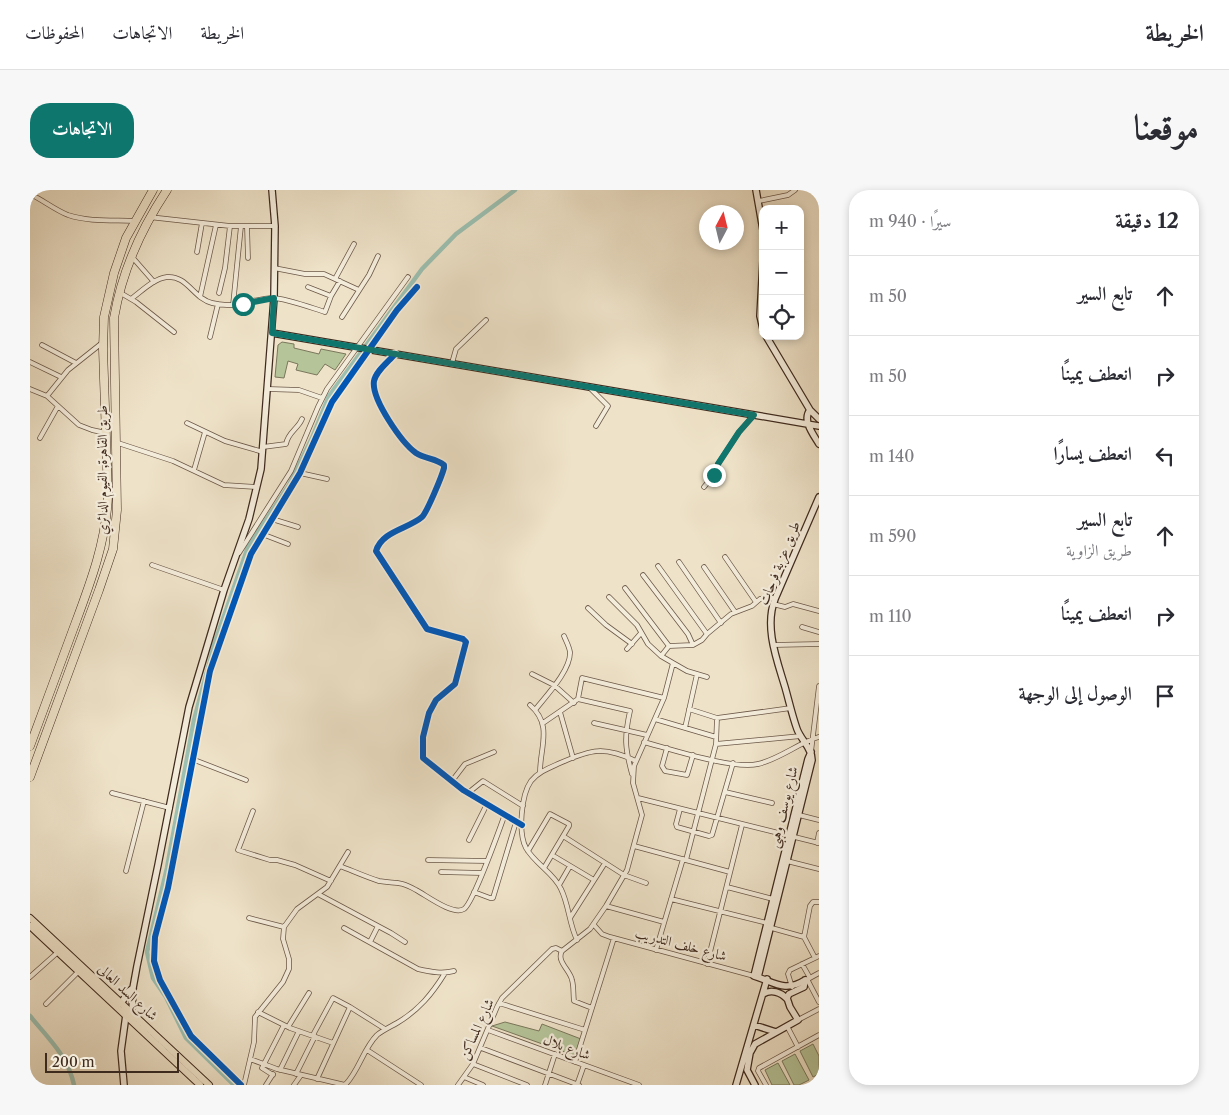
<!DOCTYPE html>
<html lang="ar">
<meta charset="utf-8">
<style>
:root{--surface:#fff;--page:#f7f7f7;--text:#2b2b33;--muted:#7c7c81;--line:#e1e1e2;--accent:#0f766e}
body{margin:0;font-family:"Libre Caslon Text",Amiri,serif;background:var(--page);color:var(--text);direction:rtl}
.controls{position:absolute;right:15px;top:15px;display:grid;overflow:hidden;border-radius:10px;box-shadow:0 2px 8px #0003}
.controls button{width:45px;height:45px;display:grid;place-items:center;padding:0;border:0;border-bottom:1px solid var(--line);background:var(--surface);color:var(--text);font:25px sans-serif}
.compass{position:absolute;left:669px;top:15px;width:45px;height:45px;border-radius:50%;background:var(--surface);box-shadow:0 2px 8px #0003;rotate:7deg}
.scale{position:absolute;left:15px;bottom:12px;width:134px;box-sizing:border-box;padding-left:5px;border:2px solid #3f2a1e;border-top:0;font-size:14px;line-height:18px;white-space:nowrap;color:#3f2a1e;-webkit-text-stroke:4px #f4ecdb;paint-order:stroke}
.stop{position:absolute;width:15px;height:15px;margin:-11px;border:4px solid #0f766e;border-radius:50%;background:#fff}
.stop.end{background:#0f766e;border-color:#fff;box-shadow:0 1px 5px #0008}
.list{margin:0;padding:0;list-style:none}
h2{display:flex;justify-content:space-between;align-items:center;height:65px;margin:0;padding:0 20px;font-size:21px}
h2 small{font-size:16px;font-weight:400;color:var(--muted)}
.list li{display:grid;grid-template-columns:32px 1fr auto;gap:15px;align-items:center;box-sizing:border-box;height:80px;padding:0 20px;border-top:1px solid var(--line)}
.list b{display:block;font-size:19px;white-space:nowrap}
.list p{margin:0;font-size:16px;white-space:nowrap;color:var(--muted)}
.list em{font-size:16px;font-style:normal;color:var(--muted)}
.icon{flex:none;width:28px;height:28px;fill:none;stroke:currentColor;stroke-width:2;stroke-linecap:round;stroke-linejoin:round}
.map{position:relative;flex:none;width:789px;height:895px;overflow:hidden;direction:ltr;border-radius:20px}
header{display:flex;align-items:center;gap:30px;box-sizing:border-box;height:70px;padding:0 25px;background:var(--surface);border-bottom:1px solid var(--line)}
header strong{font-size:24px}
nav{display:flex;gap:28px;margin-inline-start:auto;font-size:18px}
.intro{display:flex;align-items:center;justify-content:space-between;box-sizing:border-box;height:120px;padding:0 30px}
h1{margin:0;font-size:35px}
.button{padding:12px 22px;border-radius:20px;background:var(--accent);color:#fff;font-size:18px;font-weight:700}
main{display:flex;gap:30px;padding:0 30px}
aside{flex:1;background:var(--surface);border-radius:20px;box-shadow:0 2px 8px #0003}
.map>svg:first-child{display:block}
.green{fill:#b5c499;stroke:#7a775c}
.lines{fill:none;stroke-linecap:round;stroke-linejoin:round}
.canal{stroke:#9bbfb0;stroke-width:4.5}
.street-casing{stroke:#6b5848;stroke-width:5.5}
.secondary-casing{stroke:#3f2a1e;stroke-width:8}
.primary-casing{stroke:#3f2a1e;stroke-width:8}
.highway-casing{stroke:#3f2a1e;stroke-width:9}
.street{stroke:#f4ecdb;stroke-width:4}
.secondary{stroke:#f4ecdb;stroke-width:5.5}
.primary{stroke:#eee2c8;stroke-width:6}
.highway{stroke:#eee2c8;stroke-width:8}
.cycleway-casing{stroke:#f4ecdb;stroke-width:9}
.cycleway{stroke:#0057b8;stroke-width:6}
.route{stroke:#0f766e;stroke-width:6}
.labels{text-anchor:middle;stroke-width:4.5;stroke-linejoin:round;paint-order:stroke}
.street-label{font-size:14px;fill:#3f2a1e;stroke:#f4ecdb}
</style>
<header>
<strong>الخريطة</strong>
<nav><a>الخريطة</a><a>الاتجاهات</a><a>المحفوظات</a></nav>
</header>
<div class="intro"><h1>موقعنا</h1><a class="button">الاتجاهات</a></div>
<main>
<aside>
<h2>12 دقيقة<small>سيرًا · 940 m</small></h2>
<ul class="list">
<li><svg class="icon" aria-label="ahead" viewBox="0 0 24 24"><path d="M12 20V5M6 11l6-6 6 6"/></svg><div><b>تابع السير</b></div><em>50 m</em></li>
<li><svg class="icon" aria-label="right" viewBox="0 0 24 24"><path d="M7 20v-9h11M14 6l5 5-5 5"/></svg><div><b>انعطف يمينًا</b></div><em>50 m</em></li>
<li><svg class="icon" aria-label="left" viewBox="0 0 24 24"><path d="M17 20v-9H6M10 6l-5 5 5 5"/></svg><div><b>انعطف يسارًا</b></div><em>140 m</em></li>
<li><svg class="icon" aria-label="ahead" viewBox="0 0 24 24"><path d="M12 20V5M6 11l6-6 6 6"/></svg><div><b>تابع السير</b><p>طريق الزاوية</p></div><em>590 m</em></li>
<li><svg class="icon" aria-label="right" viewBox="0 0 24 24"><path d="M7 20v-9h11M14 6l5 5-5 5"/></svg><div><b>انعطف يمينًا</b></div><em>110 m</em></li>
<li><svg class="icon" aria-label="arrive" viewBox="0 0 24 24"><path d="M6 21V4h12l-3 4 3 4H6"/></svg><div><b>الوصول إلى الوجهة</b></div></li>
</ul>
</aside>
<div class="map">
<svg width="789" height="895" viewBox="0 0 789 895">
<rect width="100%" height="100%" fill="#eee2c8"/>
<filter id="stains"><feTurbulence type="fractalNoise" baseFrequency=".004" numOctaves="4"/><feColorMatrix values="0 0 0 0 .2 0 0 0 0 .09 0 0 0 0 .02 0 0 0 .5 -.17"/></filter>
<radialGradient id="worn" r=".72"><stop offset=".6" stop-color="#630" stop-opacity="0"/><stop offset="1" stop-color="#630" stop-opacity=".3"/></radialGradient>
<path class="green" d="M252 152 264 154V158L289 164 291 159 316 164 305 180 295 174 287 185 266 180 268 174 258 171 254 188 245 187 248 155Z
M475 832 509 841 512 834 551 849 546 866 462 836Z
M783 854 789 866V884L783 887 770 861Z
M765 864 779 890 769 895H764L752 871Z
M748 873 760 895H742L735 880Z"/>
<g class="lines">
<path class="canal" d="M0 826C18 848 38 866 44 895
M204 895 156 848 136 807 123 788 117 762 137 678 164 530 185 452 218 357 259 295 282 248 299 206 392 79 426 44 485 0"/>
<defs>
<path id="street" d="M0 4C13 10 25 20 38 25 59 32 83 30 105 31
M729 11 758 5 765 0
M119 27 200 36H245
M217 36 218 68
M167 62 172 33
M103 68 124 92
M244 78 275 84H294L329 100
M305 89 324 54
M278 97 301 106
M89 102 106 112 144 142
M189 103 195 78 200 36
M170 107 186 35
M101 109C112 101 123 89 137 87 157 85 164 109 182 113 205 119 221 109 243 108 255 108 282 118 295 122L301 106 310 91
M203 115 211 36
M312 127 339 85 348 66
M180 147 188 114
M12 155 46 173
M365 164C358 172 346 181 344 191 341 209 372 253 386 263 395 269 406 268 414 275V278C412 286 397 322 392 327 378 339 352 341 346 361L397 439 433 449 436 452 425 494 406 510 399 523 393 547V568L433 600 492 635
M0 172 31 187
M422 173 426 159 456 130
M560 198 578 216 566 236
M0 199 17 206 49 235 62 240 76 243
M238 199 269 200 292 208
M17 206 38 180 72 153
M157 233 195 251 233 262
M10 248 28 216
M85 252 143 271 194 295 227 297
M233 257 256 254C258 242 268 239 272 229
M164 280 175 242
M270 283 297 289
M674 297 684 285 688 274 709 242 724 225
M242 329 268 337
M232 344 258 354
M209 363 261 281 288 217 297 199 378 87
M695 367 726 412
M649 372 691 433
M122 375 194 400
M628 376 677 444
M674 377 705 422
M613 385 658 444 663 455
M595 398 639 456
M579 407 607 435 618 454 631 466
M743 414 755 417 763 414 789 421
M558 418 576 435 602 454
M772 437 789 442
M743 455 789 454
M597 459 611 443
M643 473 657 481 677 487
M502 484 524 495 544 513
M548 509 552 488 634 508
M500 515C523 535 510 557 510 582
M659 519 687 528 761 518
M505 520C516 506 541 480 540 462 539 456 536 451 534 446
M530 522 543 568
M625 529 686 547
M513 533 548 509 600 521C594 548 595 558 602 584
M564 533 617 545
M655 538 667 484
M614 552C640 559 704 580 728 574 750 569 768 553 789 547
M686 554 771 546
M637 558 632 576 635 581 657 585 663 565
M781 562 789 496
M162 569 216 590
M422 591 435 574 464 562
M695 602 742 613
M82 603 140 618
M438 603 453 591 493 616
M608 608 789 653
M650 619 646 634 647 637 679 646 682 645 703 573
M223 621 208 660 240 670H247L265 675 301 691
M769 625 789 630
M533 646 594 685 616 693
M439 650 457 614
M787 653 789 643
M604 656 700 682
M498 661 520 624 539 634V636L514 678
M522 665 564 690
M398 670 457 671
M656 670 686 554 687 528
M757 671 789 679
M310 676C323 681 336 687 349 691 365 694 369 690 386 700 396 705 423 726 434 719 443 713 470 638 475 624
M96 681 114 611
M411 682 452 683
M529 695 540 676
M697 697 743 709
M444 702 460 708H463L486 632
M288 704 361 743 375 752
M641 709 737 733
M576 716 634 732
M219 728 254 737
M540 728 575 673
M564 735 572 744 580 747 724 786
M738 737 774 747 785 768
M314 738 388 779C401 782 412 784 424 781
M774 747 780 716 783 712H789
M547 750C539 734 539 715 531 699 524 683 505 674 496 658 488 643 491 605 501 591 508 582 519 578 530 573 562 559 574 556 606 571
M340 752 348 736
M626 760 653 669
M677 774 712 635
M772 774 780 788
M0 787 28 762
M777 789 789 812
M778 789 789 783
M762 797 758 784 760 780 789 766
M469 813 555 840
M16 814 49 781
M562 818 544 811C543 804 544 797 542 790 540 780 526 771 532 761L560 739 576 716 597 680 612 625 603 593 604 576 634 508 643 473 631 466 639 456 663 455 672 450 677 444 701 424 722 416 730 409 739 407 745 409
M228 822 260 838 303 853
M768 830 789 819
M757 836 768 857
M258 837 279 803
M458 840 609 895
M283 845 303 808 320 817 355 839
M451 858 549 895
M337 860 391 895
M220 869 247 879 315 895C329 881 333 859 347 845 353 840 360 837 367 833 389 820 402 804 415 783
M545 872 584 748
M443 874 497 895
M250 880 269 841
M266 884 285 846
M243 885 232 878 254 835
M434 887 453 895
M287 889 320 817
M211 895 161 846 130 790 124 771 125 747 138 698 180 481 221 364 270 283 302 212 367 120 387 97
M214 895 224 852 225 827 253 792 259 779V769L253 749 254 737 267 719 297 697 318 662
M236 895 243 884
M264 895 271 885
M428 895 443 874 467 817 472 808 522 759 526 758 532 761
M515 895 525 864
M547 895 554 875
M736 895 728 881 729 878 789 845"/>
<path id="secondary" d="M726 0 733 40
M733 71 730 126 733 139
M242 143 789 236
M736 146 780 220 789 229
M780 220C772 230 783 244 789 254
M728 787 782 570C782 558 771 550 767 539 762 525 759 511 755 497 747 470 734 437 745 409L789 307
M775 790C755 803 744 792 724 786L778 569 781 562
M733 804C741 799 751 802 757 809
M92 812 98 802 103 798
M102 823 103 798 107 776 128 675 159 517 194 400 219 329 231 279 244 108 245 36 242 0
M724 835 746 842
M94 895 91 861 96 825
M706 895 737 789
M725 895 717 880 720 863 725 854 768 830 760 817 757 808 759 804 774 797 775 790"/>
<path id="primary" d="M0 728 179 895
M0 736 170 895"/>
<path id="highway" d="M0 556C14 519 27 482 41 445 58 399 76 355 78 306L73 159 74 127 84 83 96 48 123 0
M0 587 69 400 83 359 87 320 84 128C92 81 111 39 137 0"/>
</defs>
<use href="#street" class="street-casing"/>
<use href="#secondary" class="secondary-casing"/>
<use href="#primary" class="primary-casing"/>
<use href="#highway" class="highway-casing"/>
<use href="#street" class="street"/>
<use href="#secondary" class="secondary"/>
<use href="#primary" class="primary"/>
<use href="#highway" class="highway"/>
<defs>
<path id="cycleway" d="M365 164C358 172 346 181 344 191 341 209 372 253 386 263 395 269 406 268 414 275V278C412 286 397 322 392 327 378 339 352 341 346 361L397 439 433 449 436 452 425 494 406 510 399 523 393 547V568L433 600 492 635
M211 895 161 846 130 790 124 771 125 747 138 698 180 481 221 364 270 283 302 212 367 120 387 97"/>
</defs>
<use href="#cycleway" class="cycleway-casing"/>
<use href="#cycleway" class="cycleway"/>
</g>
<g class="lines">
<path class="route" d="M213 114 244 108 242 143 724 225 709 242 688 274 684 285"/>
</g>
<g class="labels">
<g class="street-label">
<text transform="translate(72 280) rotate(-90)" y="5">طريق القاهرة, الفيوم الدائري</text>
<text transform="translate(749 373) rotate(-68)" y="5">طريق عزبة فرحات</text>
<text transform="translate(753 617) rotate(-76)" y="5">شارع يوسف وهبى</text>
<text transform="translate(651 754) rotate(15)" y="5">شارع خلف التدريب</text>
<text transform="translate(98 802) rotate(43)" y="5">شارع السد العالى</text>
<text transform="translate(446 839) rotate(-65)" y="5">شارع المساكن</text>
<text transform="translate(537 857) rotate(20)" y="5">شارع بلال</text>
</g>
</g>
<rect width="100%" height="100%" filter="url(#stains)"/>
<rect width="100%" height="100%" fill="url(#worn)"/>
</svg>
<div class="controls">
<button>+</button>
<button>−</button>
<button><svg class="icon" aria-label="locate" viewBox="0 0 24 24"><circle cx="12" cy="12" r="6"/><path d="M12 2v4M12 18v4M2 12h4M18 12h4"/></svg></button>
</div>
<svg class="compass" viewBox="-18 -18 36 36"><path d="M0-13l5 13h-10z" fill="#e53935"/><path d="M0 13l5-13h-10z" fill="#7c7c81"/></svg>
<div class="scale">200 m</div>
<div class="stop" style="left:213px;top:114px"></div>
<div class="stop end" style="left:684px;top:285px"></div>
</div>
</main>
